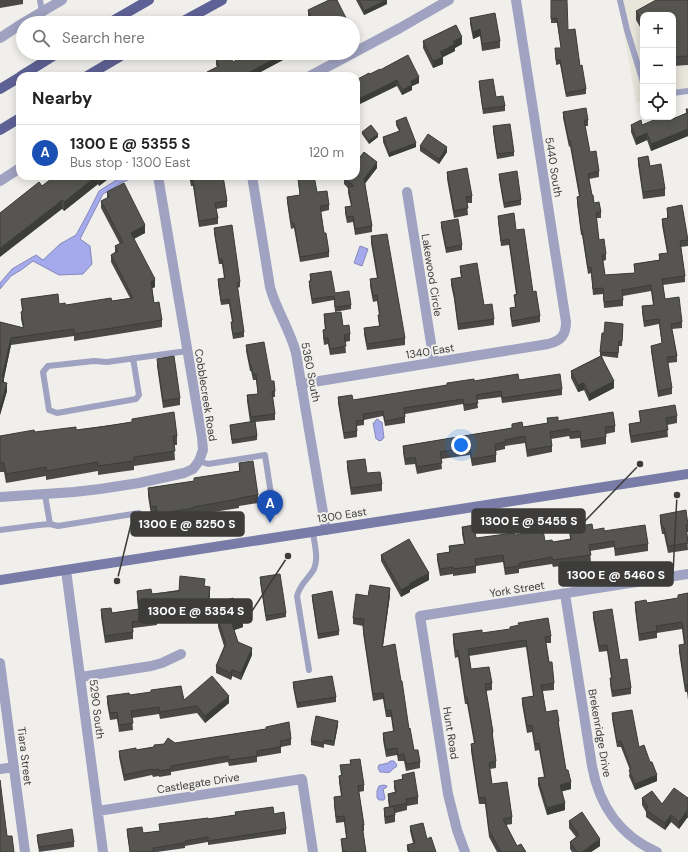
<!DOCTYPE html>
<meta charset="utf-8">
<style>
:root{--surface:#fff;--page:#f2f2f2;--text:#222;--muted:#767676;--line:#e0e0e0;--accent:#6b66e0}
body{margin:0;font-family:"DM Sans",sans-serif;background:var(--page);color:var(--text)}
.controls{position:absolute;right:12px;top:12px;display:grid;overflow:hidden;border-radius:8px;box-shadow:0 2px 10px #0003}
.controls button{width:36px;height:36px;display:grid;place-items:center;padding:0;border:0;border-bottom:1px solid var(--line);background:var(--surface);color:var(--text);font:20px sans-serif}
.you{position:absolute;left:461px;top:445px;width:14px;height:14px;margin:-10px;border:3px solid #fff;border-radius:50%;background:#1a73e8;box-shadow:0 0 0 6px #1a73e833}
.badge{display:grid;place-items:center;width:26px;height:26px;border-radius:50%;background:var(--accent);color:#fff;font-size:13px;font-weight:700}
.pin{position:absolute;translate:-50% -33px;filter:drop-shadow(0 1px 2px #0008)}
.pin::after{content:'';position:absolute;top:21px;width:14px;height:12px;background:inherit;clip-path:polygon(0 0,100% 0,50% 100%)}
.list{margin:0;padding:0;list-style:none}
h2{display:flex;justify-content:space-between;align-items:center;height:52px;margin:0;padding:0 16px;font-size:17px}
h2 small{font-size:13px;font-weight:400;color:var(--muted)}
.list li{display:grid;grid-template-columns:26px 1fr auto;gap:12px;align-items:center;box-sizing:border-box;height:56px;padding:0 16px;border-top:1px solid var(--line)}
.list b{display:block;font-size:15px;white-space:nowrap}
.list p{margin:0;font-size:13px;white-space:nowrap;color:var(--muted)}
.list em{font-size:13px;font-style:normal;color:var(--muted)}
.icon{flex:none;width:22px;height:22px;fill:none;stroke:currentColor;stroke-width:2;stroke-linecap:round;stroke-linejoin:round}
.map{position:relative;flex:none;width:688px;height:852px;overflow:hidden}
.search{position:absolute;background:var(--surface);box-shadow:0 2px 10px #0003;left:16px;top:16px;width:344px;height:44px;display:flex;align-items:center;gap:10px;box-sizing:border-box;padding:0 14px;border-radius:22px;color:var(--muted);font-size:15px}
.panel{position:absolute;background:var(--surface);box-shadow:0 2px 10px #0003;left:16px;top:72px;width:344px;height:108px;border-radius:12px}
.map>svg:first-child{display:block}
.built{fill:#e8e6db}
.water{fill:#a5aaed;stroke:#8689b8}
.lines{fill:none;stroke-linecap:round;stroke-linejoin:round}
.service{stroke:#9fa2c0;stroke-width:6}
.minor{stroke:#9fa2c0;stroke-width:10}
.secondary{stroke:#797ca7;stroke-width:10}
.primary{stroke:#5e6195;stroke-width:10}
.wall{fill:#4a4947}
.shaded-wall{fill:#3c3c39}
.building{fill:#565552;stroke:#3c3c39}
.labels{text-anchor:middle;stroke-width:4;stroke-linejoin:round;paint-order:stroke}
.street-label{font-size:11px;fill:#3d3c3b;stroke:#f0efec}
.leader{fill:none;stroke:#3d3c3b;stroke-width:1.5}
.callout-dot{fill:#3d3c3b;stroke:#f0efec;stroke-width:1.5}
.callout{fill:#3d3c3b;stroke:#3d3c3b;stroke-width:1.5}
.callout-label{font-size:12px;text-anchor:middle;font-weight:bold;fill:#fff}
</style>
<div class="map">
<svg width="688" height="852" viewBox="0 0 688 852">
<rect width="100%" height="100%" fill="#f0efec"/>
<path class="built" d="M618 0H688V91L673 94V15H643V101L636 103Z"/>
<path class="water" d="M126 176H137L121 183 103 194 80 239 90 246 92 264 83 274 59 275 33 261 21 270 11 276 0 289V283L12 269 36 255 43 260 60 244 76 235 88 213 99 191 118 179Z
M360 246 368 249 362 266 354 263Z
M377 419 379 420 380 422H382L384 438H383L382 440 379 441 377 439H376L373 423H375V421Z
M390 761H394L397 765 396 767 394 768 390 772C389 773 381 772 380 772L378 768 379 765 388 763Z
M384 785 387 786 386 788H385L383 789 385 798 384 800H379L377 798V791L379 786Z"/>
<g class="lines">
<path class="service" d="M40 0 42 12
M620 0 627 30 643 82
M673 93 688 91
M133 358 139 395 136 399 57 413 49 410 43 372 48 366 94 361 107 362 187 351
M199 461 208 464 265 455 271 494
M45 495 50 524 58 526 139 513
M0 530 39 525 50 524
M309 670 297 596C301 582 308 580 314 569 319 558 314 543 313 532"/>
<path class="minor" d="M23 23 62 0
M0 38 23 23
M310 76 400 28 449 0
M252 176 270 287C276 310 290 329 296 353L326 530
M0 181 20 168
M407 192 434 362
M301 384 548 344C561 341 566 335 566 322L516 0
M0 497 74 492 100 489 139 483 184 473 193 469 199 461 203 450 202 437 158 176
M66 570 103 852
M565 594 592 766C599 805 620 836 657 852
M0 663 25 852
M81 677 151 666 162 663 181 654
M0 769 14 767
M98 811 302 779 313 852
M465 852 457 830 448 794 420 616 688 574"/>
<path class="secondary" d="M0 580 688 474"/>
<path class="primary" d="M109 23 149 0
M180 23 222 0
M21 76 58 53
M87 76 126 53
M0 89 20 77
M0 130 20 118"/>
</g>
<path class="wall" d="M0 0H23V4L0 8Z
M356 0H387V4L364 15Z
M551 0 568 30 580 66 586 89V94L566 97 560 64 556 65 555 48H561L557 23H551Z
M688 0V65L673 66V15H643V32L636 20V11Z
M308 10 347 23 310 20 308 16Z
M470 18 500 41V48L482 51 480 36 473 39 470 24Z
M423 41 462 44 455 48V51L443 57V64L433 68 423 48Z
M250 53H296L253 76H202L207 73V72L217 67 216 65V59L233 62Z
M380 70 419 83 412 86V90L402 95 397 86H357L356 85V80Z
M479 81 505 106V111L483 114 479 86Z
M686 109H688V136L651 151 647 140 636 145 631 132V125H642L668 121 686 113Z
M563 112 588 120V126H585L590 152 599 171V177L589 179 592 195 594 203 601 212V218H596L599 240 606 254V260L603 261 605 275 635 273 634 264 659 260V254L667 253 662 225V219L667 218V208L688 240V246L681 247 685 276V282L663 285 665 299 682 322V328L672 329 677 356V362L668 363 672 388V394L658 397 651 351V346L662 344 659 324 644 327 642 312V306L653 305 651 291 623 296V306L604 308 603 294 593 295 591 273 588 274 582 235H581L577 203V197L579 196 570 146 569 147 563 118Z
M396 121 416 147 389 157 383 142V137L399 131 396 125Z
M493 126 514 152V156L497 159 493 131Z
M362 132 378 137 369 144 362 134Z
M420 146 447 152 439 164 420 151Z
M638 158 650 166 665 189V196L643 199 638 164Z
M377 168 365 183 372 226V232L355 235 353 222 347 223 345 213V207L351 206 348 193V188L344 184V178Z
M447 172 472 196V203H467L468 215 454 218 447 179Z
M499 174 521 200V205L504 208 499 179Z
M55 176H112L99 186 98 184 64 211 42 186Z
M189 176H223L227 201V207L216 209 218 218V224L199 227 193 186H191Z
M297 176H314L317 192 329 205V210L321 212 324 233 329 252V257L300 262 294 228 291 229 287 202V197L300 195Z
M107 192 145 233 134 239 155 287 152 288 154 303 162 320V327L74 341V336L11 345 4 378V382L7 391 0 415V322L23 328 21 319V312L22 311 21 299 66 305 112 301 130 298 111 262V255L115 252V246L120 244 101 208V201L107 198Z
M498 216 516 230 540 316V322L512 327 510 314V308L515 307 514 295 516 294 509 245 501 246 498 221Z
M441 222 462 245V250L446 253 441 227Z
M214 228 240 282V287L237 288 244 332V337L233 339 231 327V322H232L229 304 221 305 218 284V279L224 278 222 264H219L214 233Z
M371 236 405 338V345L367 350 364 334V328L379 326 378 315H379L377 301 373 302 370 286V279L377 278 371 243Z
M460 266 484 305 494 319V325L458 330 454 299 451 285V279L461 277 460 272Z
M310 274 351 305V309L335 312 334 300 312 304 309 286V281H310Z
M324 314 343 326 350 334V341L345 342 346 353 330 355 328 344 324 345 323 337V330H325L324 321Z
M623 329 622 346H619L618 358 602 356 614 388 589 401 584 390 578 392 571 378V371L600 356V352L604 333Z
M246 345 271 381 275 391V397H272L275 414V420L255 422 257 436V440L232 444 230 430V425L250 422 247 401V395L258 394 256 380H253L251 371H250L246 351Z
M157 359 180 398V405L163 408 157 366Z
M519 380 562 389V395L502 403 501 397 477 400 478 408 464 411 463 404 405 414V423L385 426 383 416 364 420V425L357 426V437L344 439 338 403V397L353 400 474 381Z
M639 411 677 416V423L667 425 668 437 631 443 629 431V424L640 422Z
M547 418 558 421 615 426V432L606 434V444L581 448 580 438 570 439 569 436 551 439 552 446V452L527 457 525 443 505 446V449L496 451V462L472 466 470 455 441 459 442 469 417 474 415 464 405 465 403 452V446L512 428V424L523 427 547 423Z
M132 419 177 436V445H174L175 460 134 466V470L119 472 98 475V471L46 480V476L6 483 4 472H0V436L35 432 76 430 132 422Z
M347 461 367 473 382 484V491L351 495 347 468Z
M239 463 258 495V503L239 506V508L194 515V517L157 523 156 514 151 515 148 496V488L194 481V478L239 471Z
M660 515 688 525V532H687L688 550 668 553 664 534H662L660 522Z
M462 527 476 538 515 535 545 541 553 542 570 539 569 528 593 530 604 531 648 544V551L615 556 614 547 590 551 591 562 553 567 552 564 519 569V573L505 575 503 562 476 566V573L453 576V574L440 576 437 560V554L449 552V546L464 544 462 534Z
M381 555 429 580 410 590V592L401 597 381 561Z
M260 577 286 613V617L266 621 260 582Z
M204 586 210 594 208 610 171 606 172 616 157 618V625L133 628V639L105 643 101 616V609L112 613 138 609 137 598V591L152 594Z
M688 593V700L687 692H685L679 652V645H684L682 629 657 633V638L639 641 635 609V602L647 603 678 598V595Z
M312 595 339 631V635L318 639 312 599Z
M390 595 383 646 409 729 414 750 420 762V768L406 771 404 761H398L397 755 386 757 383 740V733L393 731 391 717H386L383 699 373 701 363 633V626L353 624V618L368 596Z
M216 604 243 627 234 630 238 642 252 655 241 680 232 676 231 680 216 673V666L224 646 218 627V620H219L216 610Z
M593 612 620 660 631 688V694L612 697 610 684V678H611L607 651 599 652 593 618Z
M453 634 551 636V643H546L549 662 554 683V690L543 691 546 712 559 721V728L566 770 571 789 562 791 565 810 547 815 538 785V778L544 777 539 750 535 751 532 732 527 733 522 704V698L533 696 526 647 469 656 471 669 492 683V690L486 691 493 732V739L496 761V768L490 769 492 784 512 817V824L506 825 517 846 526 852H497L489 837 485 804H479L471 751V744L474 743 467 704H465L458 657 455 658 453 641Z
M293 682 336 697V702L297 708 293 687Z
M130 695 184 700 229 703 205 723 197 713 160 719 159 714 132 718 133 730 119 732 117 719 110 720 107 703V696Z
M612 713 639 747 650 762 657 781 635 790 629 776 630 770 621 747H617L612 719Z
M338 725 334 746 324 744V748L311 745V741Z
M266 727 291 739V745L281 747V753L257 757V762L229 766 228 762 171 772V775L159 777V776L153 777 152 775 124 781 119 757V751L136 750 175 743 266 729Z
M350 760 364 785V791L359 792 364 825V831H363L366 852H342L341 839 346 838 344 822 336 823 334 804V797L341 796 339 782V776L341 775 340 765 350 764Z
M402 775 418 797V804L407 806V810L395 813V822L385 824 384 815V808L389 807 388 800V794L395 792 394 788V781L402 779Z
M642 798 662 804 688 798V818H687L679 829 671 822 665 830 646 817V812L642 805Z
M235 812 274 814 286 829V834L208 845V842L185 846V848L157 852H130L127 834V829L143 833 160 831 159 824 208 819 235 815Z
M569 821 600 846 591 852H572L570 849V842L576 837 569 828Z
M410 826 427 839 436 852H408L407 850V845L413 843 410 831Z
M37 835 74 842V847L39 852 37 840Z"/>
<path class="shaded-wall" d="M386 0H387V4L364 15V11Z
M347 20V23H339Z
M480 29V36L473 39V32Z
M462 37V44L455 48V51L443 57V64L433 68V61L440 52 453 41Z
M285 53H296L253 76H248V73Z
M247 72V76H238Z
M419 77V83L412 86V90L402 95V90L411 81Z
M397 80V86L356 106V100Z
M688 129V136L651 151V144Z
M647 133V140L636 145V138Z
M378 134V137L369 144V141Z
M416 143V147L389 157V153Z
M447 147V152L439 164V159Z
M377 162V168L364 185V179Z
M97 176H98V184L64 211V202Z
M101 176H112L99 186V178Z
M62 200V209L0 257V248Z
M145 225V233L131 240V233Z
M155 279V287L151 289V282Z
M11 338V345L4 378V385L2 389V377Z
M614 381V388L589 401V394Z
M7 383V391L0 415V407Z
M584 383V390L578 392V385Z
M429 573V580L410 590V592L401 597V590L409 584Z
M210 587V594L208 610V603Z
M390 588V595L382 653V647Z
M243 620V627L232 631V624Z
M252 648V655L241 680V673Z
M232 670V676L231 680V673Z
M229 696V703L205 723V716Z
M338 721V725L334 746V741Z
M657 775V781L635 790V784Z
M571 782V789L560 792V785Z
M565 803V810L547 815V808Z
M687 811V818L679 829V822Z
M671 815V822L665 830V823Z
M600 839V846L591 852H582Z"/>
<path class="building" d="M329 0H337L347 20 339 23H304L312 19 308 10Z
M359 0H386L364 11Z
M551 0H567L568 30 575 29 580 66 582 65 586 89 566 93 560 60H556L555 48H561L557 18 551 19Z
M656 0H688V56L673 57V15H643V22L636 11Z
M495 13 500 41 482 44 480 29 473 32 470 18Z
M456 25 462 37 453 41 455 44 440 52 443 57 433 61 423 41Z
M228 53 233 62 250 53H285L248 73 247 72 238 76H202L208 73 207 72 219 66 216 59Z
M408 55 419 77 411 81 412 85 402 90 397 80 356 100V87L359 85 356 80 369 73 370 74 380 69V70Z
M493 79 496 97 503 96 505 106 483 109 479 81Z
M586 108 588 120H584L590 152 596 151 599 171 588 174 592 195H593L594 203 599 202 601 212 596 213 599 240 604 239 606 254 602 255 605 275 635 273 634 264 660 260 659 254 668 253 662 219 668 218 667 208 682 205 688 240 680 241 685 276 662 279 665 299 679 297 682 322 671 324 677 356 667 357 672 388 658 391 651 346 662 343 659 319 644 321 642 306 654 305 651 285 622 290 623 300 604 302 603 288 593 289 591 267 588 268 582 229H581L577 197 580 196 570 140 569 141 563 112Z
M686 109H688V129L651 144 647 133 636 138 631 125 641 120 642 125 661 117H667L668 121 687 113Z
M406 117 416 143 389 153 383 137 400 131 396 121Z
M510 124 514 152 497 154 493 126Z
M371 125 378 134 369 141 362 132Z
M428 134 447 147 439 159 420 146Z
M364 152 377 162 364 179 372 226 355 229 353 216 347 217 345 207 352 206 348 187 354 186 344 178 345 176H356V162Z
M648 156 650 166 661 164 665 189 643 192 638 158Z
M467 168 472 196 466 197 468 208 454 211 447 172Z
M517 171 521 200 504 203 499 174Z
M55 176H97L64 202 62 200 0 248V213L39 182 42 186Z
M190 176H223L227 201 215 203 218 218 199 221 193 180 191 181Z
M298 176H314L317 192 327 191 329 205 320 206 324 233H326L329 252 300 257 294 223H291L287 197 300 195Z
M124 183 145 225 131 233 155 279 151 282 154 303 159 302 162 320 74 334V329L11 338 2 377H4L2 382 7 383 0 407V322L24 328 21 312 23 311 21 299 58 294 59 304 65 303 66 305 111 298 112 301 133 298 111 255 118 251 115 246 123 242 101 201 109 197 107 192Z
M514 213 516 230 524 229 533 292 536 291 540 316 512 321 510 308 516 307 514 295 517 294 509 239 501 241 498 216Z
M458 219 462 245 446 248 441 222Z
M232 225 240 282 237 283 244 332 233 334 231 322H233L229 299 221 301 218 279 225 278 222 259H219L214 228Z
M387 234 405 338 367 344 364 328 380 326 378 315H380L377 295 373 296 370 279 378 278 371 236Z
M477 263 484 305 492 304 494 319 458 324 454 293 451 279 462 277 460 266Z
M331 271 335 293 349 291 351 305 335 307 334 296 312 299 309 281H311L310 274Z
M341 312 343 326 349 325 350 334 344 335 346 346 330 349 328 338H324L323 330 326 329 324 314Z
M605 322 623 324 622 341H619L618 353 600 352 602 333H604Z
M264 342 271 381H274L275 391 272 392 275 414 251 417 247 395 258 394 256 374 253 375 251 365H250L246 345Z
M174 356 180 398 163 401 157 359Z
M601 356 614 381 589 394 584 383 578 385 571 371Z
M518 374 519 380 560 374 562 389 502 398 501 391 476 395 478 403 464 405 463 399 404 408 405 417 385 421 383 411 363 414 364 420 356 421 357 431 344 433 338 397 352 395 353 400 447 385V383L474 379V381Z
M675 405 677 416 666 418 668 430 631 436 629 424 641 422 639 411Z
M174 412 177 436H173L175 451 134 457V461L119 463 98 466V462L46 471V467L6 474 4 463H0V436L34 430 35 432 76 427V430L107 426 132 422V419Z
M613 412 615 426 605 427 606 437 581 441 580 431 570 432 569 429 550 432 552 446 527 450 525 436 505 440V442L495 444 496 455 472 459 470 448 459 450V449L440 452 442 463 417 467 415 457 405 459 403 446 512 428V424L522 422 523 427 548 423 547 418 558 417V421Z
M255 421 257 436 232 440 230 425Z
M365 459 367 473 380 472 382 484 351 488 347 461Z
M253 461 258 495 239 498V499L193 507 194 508 157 514 156 506 151 507 148 488 194 481V478L240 471 239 463Z
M686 510 688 525H686L688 543 668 546 664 527H662L660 515Z
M592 524 593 530 604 528V531L645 525 648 544 615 549 614 541 589 545 591 555 553 560 552 557 519 563V566L505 568 503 555 475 559 476 566 453 569V567L440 569 437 554 450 552 449 546 465 544 462 527 474 525 476 538 514 533 515 535 543 530 545 541 552 540 553 542 571 539 569 528Z
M409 539 429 573 409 584 410 585 401 590 381 555Z
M280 574 286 613 266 616 260 577Z
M180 576 205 579 204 586 210 587 208 603 170 599 172 609 156 611 157 618 132 622 133 632 105 636 101 609 111 608 112 613 139 609 137 591 151 589 152 594 179 591Z
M370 585 390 588 382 647 395 644 401 681H402L409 729 410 728 414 750H418L420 762 406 764 404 754 398 755 397 748 386 750 383 733 394 731 391 710 386 711 383 693 373 694 363 627 364 619 353 618 356 594 368 596Z
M332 591 339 631 318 634 312 595Z
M688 593V693L687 685H685L679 645 685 644 682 622 656 626 657 631 639 634 635 602 646 600 647 603 678 598V595Z
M233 598 235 604 237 603 243 620 232 624 238 642 252 648 241 673 232 670 231 673 216 666 226 644 218 620 221 619 216 604Z
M612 609 620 660 627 659 631 688 612 691 610 678H612L607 645 599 646 593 612Z
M548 618 551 636 545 637 549 662H552L554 683 541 685 546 712 557 710 559 721H558L566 770H568L571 782 560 785 565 803 547 808 538 778 545 777 539 743 535 744 532 725 527 726 522 698 534 696 526 640 468 649 471 669 489 667 492 683 485 684 493 732H492L496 761 489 763 492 784 507 782 512 817 503 819 517 846 521 844 526 852H501L489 830 485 797 479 798 471 744 475 743 467 697H465L458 650 455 651 453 634 482 630V633L510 629V627L519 625 518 623Z
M212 676 229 696 205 716 197 706 160 712 159 707 131 711 133 723 119 725 117 712 110 713 107 696 129 693 130 695 151 692V690L181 686 184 700Z
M332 676 336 697 297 703 293 682Z
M632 710 639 747 644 745 650 762H652L657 775 635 784 629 770 631 769 621 741 617 742 612 713Z
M316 716 338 721 334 741 324 740V743L311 741Z
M289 722 291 739 280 741 281 747 257 751V756L229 760 228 756 171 766V769L159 771V769L153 770 152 769 124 775 119 751 136 748V750L154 747V745L164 744 168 738 175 743 266 729V727Z
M360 759 364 785 358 786 364 825H362L366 852H346V851H343L341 839 347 838 344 816 336 817 334 797 342 796 339 776 342 775 340 765 351 764 350 760Z
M414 772 418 797 406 799 407 803 390 807 388 794 396 792 394 781 403 779 402 775Z
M0 780 7 836H12L14 852H0Z
M674 788 688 798V811H687L679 822 671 815 665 823 646 810 648 807 642 798 652 791 662 804Z
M394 806 395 815 385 817 384 808Z
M273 807 274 814 284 812 286 829 208 841V837L185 841V843L153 848 154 851 149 852H130L127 829 142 827 143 833 160 831 159 824 208 818V819L236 815 235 812Z
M582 812 600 839 582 852H577L570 842 579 835 569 821Z
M423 823 427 839 431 837 436 852H410L407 845 415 843 410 826Z
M72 829 74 842 39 847 37 835Z"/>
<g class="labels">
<g class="street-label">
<text transform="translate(554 167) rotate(81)" y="4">5440 South</text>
<text transform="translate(432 275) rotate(81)" y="4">Lakewood Circle</text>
<text transform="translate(430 351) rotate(-9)" y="4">1340 East</text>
<text transform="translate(311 372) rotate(79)" y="4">5360 South</text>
<text transform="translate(206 395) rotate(81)" y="4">Cobblecreek Road</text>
<text transform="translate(342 515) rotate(-9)" y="4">1300 East</text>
<text transform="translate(517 589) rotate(-9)" y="4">York Street</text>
<text transform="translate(97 709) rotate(83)" y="4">5290 South</text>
<text transform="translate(451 733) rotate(81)" y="4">Hunt Road</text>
<text transform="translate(600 733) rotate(80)" y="4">Brekenridge Drive</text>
<text transform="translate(25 756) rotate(83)" y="4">Tiara Street</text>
<text transform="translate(198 783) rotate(-9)" y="4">Castlegate Drive</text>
</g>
</g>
<path class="leader" d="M640 464L585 521M117 581L131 524M677 495L673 574M288 556L252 611"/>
<g class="callout-dot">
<circle cx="640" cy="464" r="4"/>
<circle cx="117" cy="581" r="4"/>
<circle cx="677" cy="495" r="4"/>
<circle cx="288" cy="556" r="4"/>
</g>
<g class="callout">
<rect x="472" y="509" width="113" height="24" rx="4"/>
<rect x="131" y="512" width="113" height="24" rx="4"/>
<rect x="559" y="562" width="114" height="24" rx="4"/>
<rect x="139" y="599" width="113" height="24" rx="4"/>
</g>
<g class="callout-label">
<text x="529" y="525">1300 E @ 5455 S</text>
<text x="187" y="528">1300 E @ 5250 S</text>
<text x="616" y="579">1300 E @ 5460 S</text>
<text x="196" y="615">1300 E @ 5354 S</text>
</g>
</svg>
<div class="controls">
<button>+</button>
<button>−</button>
<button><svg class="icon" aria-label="locate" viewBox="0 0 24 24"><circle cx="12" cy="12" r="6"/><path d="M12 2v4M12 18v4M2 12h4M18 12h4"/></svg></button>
</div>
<div class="you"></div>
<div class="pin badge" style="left:270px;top:523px;background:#1a4fb4">A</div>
<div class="search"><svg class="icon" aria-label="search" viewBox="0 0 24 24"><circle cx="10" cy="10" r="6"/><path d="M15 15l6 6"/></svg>Search here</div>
<section class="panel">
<h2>Nearby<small></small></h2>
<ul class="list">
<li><span class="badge" style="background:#1a4fb4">A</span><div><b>1300 E @ 5355 S</b><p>Bus stop · 1300 East</p></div><em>120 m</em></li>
</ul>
</section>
</div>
